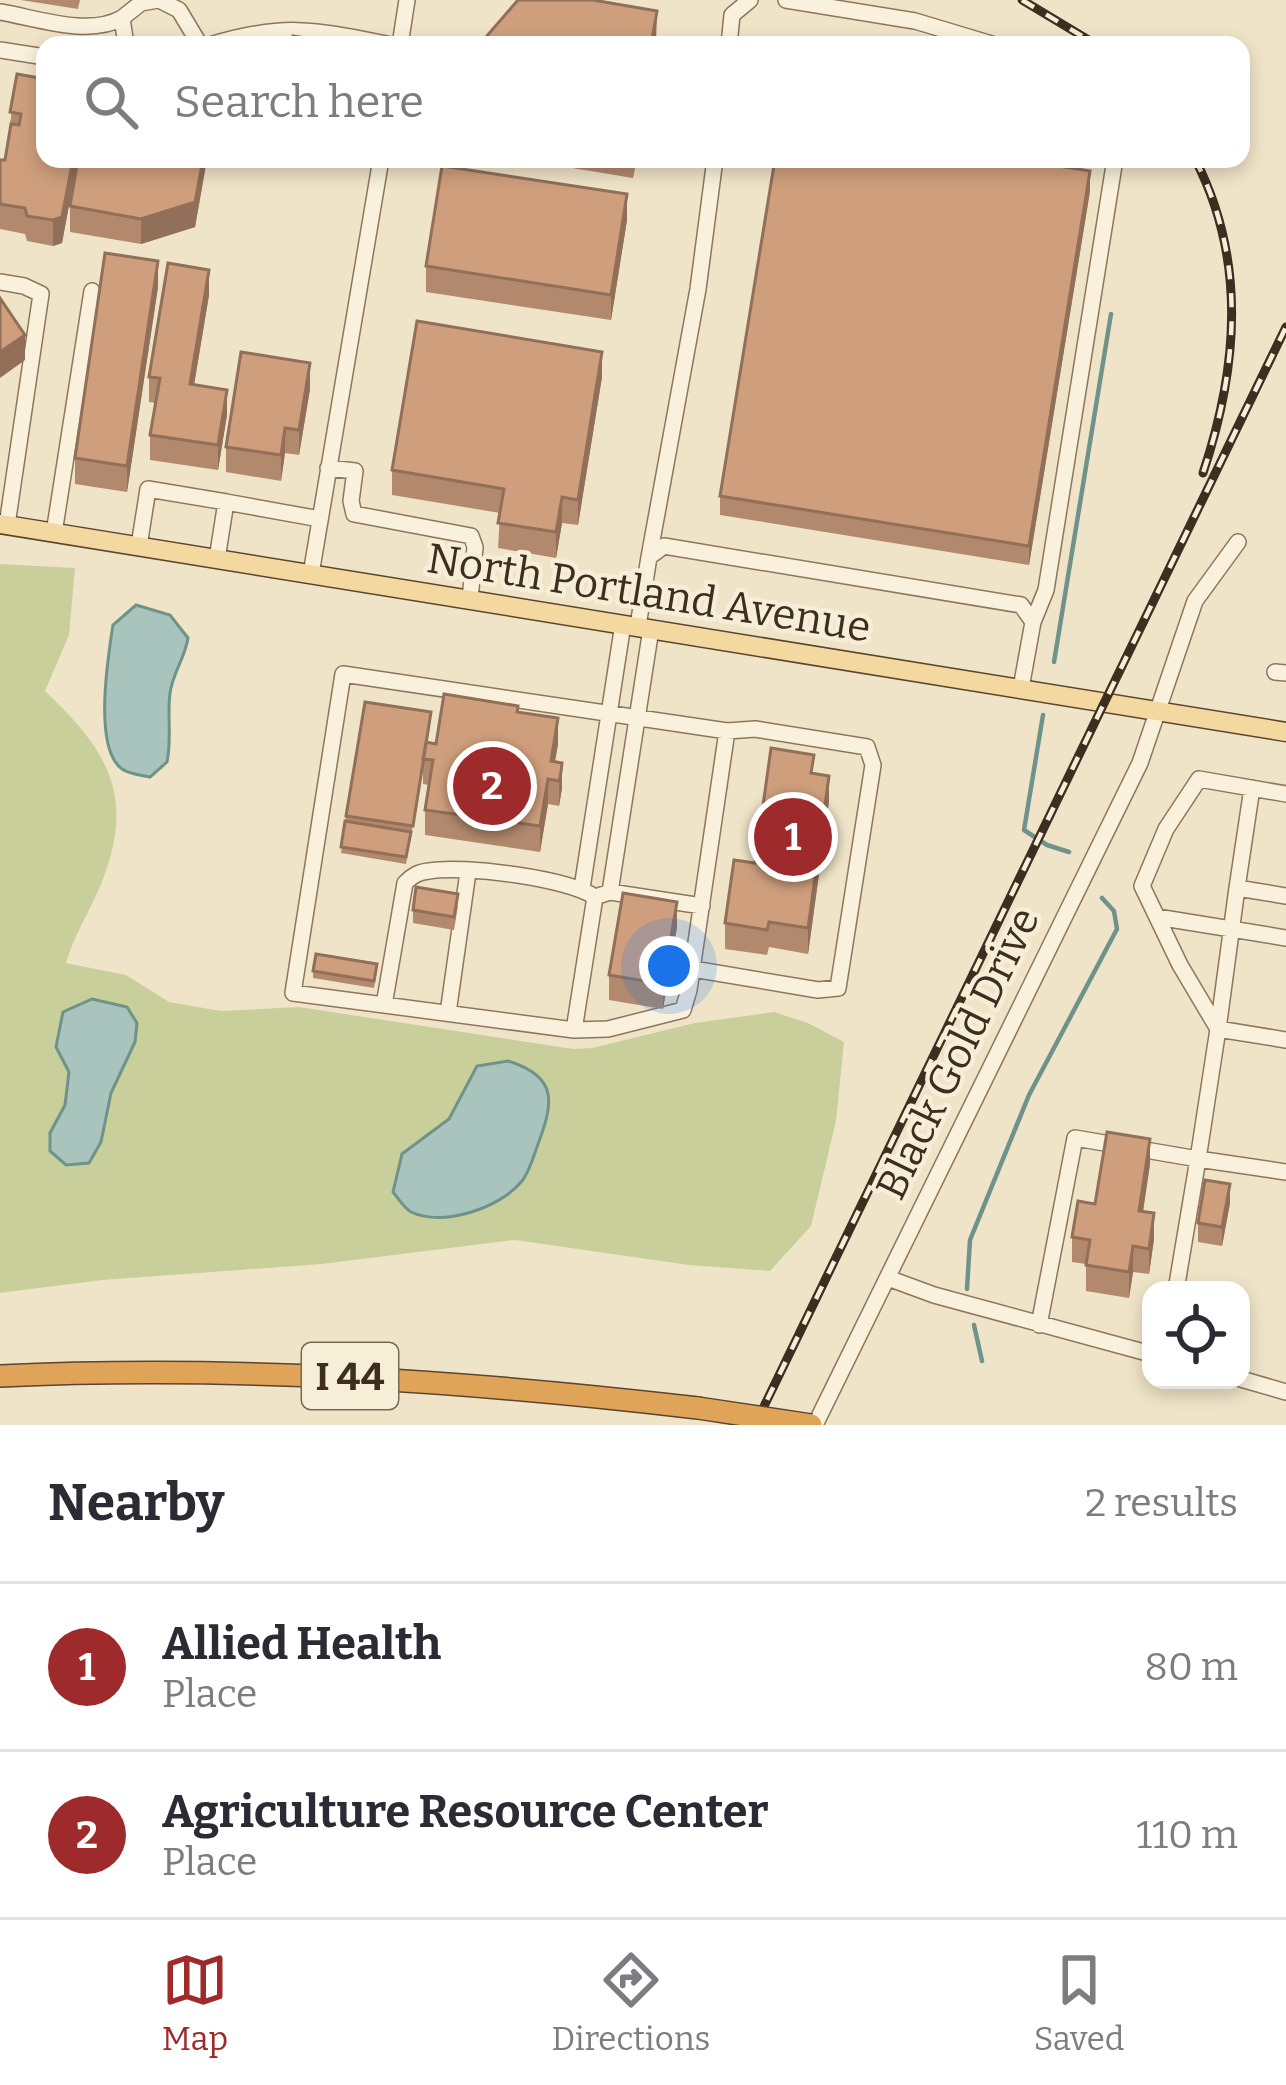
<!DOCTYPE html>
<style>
:root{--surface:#fff;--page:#f7f7f7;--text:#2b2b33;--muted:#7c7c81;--line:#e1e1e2;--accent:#9e2a2b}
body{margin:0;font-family:Bitter,serif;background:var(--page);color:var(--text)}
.controls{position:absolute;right:36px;bottom:36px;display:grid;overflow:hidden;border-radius:24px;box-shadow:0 6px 18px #0003}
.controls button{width:108px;height:108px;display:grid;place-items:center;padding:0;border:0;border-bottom:3px solid var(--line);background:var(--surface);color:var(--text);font:60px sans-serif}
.you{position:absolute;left:669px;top:966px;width:42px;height:42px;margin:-30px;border:9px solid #fff;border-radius:50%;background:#1a73e8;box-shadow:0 0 0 18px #1a73e833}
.badge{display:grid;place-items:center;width:78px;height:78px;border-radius:50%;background:var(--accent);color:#fff;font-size:39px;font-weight:700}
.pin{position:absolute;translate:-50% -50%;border:6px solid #fff;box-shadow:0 3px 12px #0006}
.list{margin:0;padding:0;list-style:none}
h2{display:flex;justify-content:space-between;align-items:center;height:156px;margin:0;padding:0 48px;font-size:51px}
h2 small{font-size:39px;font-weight:400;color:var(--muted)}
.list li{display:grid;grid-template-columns:78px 1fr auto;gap:36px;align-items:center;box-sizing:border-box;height:168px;padding:0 48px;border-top:3px solid var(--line)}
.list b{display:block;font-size:45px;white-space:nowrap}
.list p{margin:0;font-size:39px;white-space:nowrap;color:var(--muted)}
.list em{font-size:39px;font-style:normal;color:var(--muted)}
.icon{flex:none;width:66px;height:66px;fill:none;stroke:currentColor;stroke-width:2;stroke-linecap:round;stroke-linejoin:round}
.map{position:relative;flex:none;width:1286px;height:1425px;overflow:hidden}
.search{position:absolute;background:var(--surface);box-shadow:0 6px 18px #0003;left:36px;right:36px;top:36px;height:132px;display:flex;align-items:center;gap:30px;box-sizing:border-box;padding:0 42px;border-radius:24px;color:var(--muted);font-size:45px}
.sheet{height:492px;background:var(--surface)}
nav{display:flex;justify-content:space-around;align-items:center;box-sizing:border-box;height:168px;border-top:3px solid var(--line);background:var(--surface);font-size:33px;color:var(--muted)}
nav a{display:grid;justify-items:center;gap:6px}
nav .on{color:var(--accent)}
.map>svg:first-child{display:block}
.green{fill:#c9cf9b}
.water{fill:#a9c4bc;stroke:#6f938a;stroke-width:3}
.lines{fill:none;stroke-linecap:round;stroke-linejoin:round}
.stream{stroke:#6f938a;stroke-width:4.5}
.minor-casing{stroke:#8d765c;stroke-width:18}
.major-casing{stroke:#5b4430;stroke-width:21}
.highway-casing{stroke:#5b4430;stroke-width:24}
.minor{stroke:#faf1dc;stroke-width:15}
.major{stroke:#f3d9a0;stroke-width:18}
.highway{stroke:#e0a458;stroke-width:21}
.rail-casing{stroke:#3d2e20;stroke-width:9}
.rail{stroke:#f7eed8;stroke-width:4.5;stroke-dasharray:14;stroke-linecap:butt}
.highway-bridge-casing{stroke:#5b4430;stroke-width:24;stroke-linecap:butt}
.highway-bridge{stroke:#e0a458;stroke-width:21}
.wall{fill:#b2896c}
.shaded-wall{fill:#916f58}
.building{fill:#cf9f7d;stroke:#916f58;stroke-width:3}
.labels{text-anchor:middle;stroke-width:9;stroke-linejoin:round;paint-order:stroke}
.shield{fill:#f7eed8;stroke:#756857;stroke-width:3}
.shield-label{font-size:39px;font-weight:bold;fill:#3d2e20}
.street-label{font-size:42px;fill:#3d2e20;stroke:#f7eed8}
</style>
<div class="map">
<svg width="1286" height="1425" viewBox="0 0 1286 1425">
<rect width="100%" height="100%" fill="#f0e4c8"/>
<path class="green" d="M0 564 75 568 69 635 45 691C109 751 136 798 101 884 90 911 74 935 66 963L126 975 169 1002 221 1011 299 1007 573 1049 592 1048 695 1023 774 1012 808 1023 844 1042 836 1121 811 1226 770 1271 689 1265 515 1240 322 1264 102 1280 0 1293Z"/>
<path class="water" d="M136 605 170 615 188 638C185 658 173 672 170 693 167 716 172 739 167 762L150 777C141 775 129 774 122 769 93 748 108 657 113 625Z
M92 999 127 1007 137 1023 135 1042 111 1093 101 1142 89 1163 66 1165 50 1151V1133L65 1105 69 1072 56 1047 63 1012Z
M508 1061C560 1077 553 1104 537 1147 533 1158 529 1172 522 1181 500 1208 444 1227 411 1212 404 1208 398 1198 393 1192L402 1154 449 1119 477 1066Z"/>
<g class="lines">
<path class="stream" d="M1054 662 1111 314
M1043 715 1024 830 1047 845 1069 852
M967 1289 970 1240 1029 1095 1117 929 1114 911 1102 898
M974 1325 982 1361"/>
<defs>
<path id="minor" d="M159 0 179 10 200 45
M786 0 915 21 995 45
M0 12C37 18 88 37 122 18
M126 45 122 18 141 3 158 0
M210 45C285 22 317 30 391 45
M400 45 407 0
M729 45 732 15 750 0
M0 50 45 57
M0 282 24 286 41 294 7 525
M328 468 355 471 351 501 354 514 471 536 475 547 470 599
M226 502 320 519
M54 533 92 291
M139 546 148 489 226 502 217 559
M649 557 698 289 715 159
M311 574 381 159
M1033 622 1046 590 1115 159
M638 626 649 557 664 546 1021 605 1033 622 1021 688
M1275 672 1286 673
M1286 794 1199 779 1166 829 1142 886 1180 965 1218 1029 1198 1159 1286 1172
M582 888 623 624
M1237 888 1252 788
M610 892 651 629
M1286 896 1237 888 1218 1029 1286 1040
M1157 917 1286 938
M693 969 818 990 838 988 873 765 867 747 755 729 727 731 343 674 293 993 574 1030 608 1029 683 1010 689 990 727 731
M384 1005 405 883C412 876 418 872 429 871 464 865 567 878 595 897L610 892 702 906
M448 1013 468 872
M574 1030 595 897
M888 1278 934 1295 1151 1354
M1039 1325 1075 1138 1198 1159 1176 1290
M1241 1379 1286 1392
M815 1425 1140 763 1195 601 1238 542"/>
<path id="major" d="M0 524 1286 732"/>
<path id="highway" d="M0 1376C234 1365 466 1381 698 1408"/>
</defs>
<use href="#minor" class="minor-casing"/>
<use href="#major" class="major-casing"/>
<use href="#highway" class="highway-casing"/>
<use href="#minor" class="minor"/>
<use href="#major" class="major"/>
<use href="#highway" class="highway"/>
<defs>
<path id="rail" d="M1022 0 1097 45
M1195 159C1247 260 1238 368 1203 473
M755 1425 1286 327"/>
</defs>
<use href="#rail" class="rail-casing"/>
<use href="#rail" class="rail"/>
<defs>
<path id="highway-bridge" d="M698 1408 811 1425"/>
</defs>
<use href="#highway-bridge" class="highway-bridge-casing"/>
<use href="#highway-bridge" class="highway-bridge"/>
</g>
<path class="wall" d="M21 0H80L78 9Z
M17 74 45 159H207L195 227 141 244 70 232V206L75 173 62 243 53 246 27 241 25 234 0 229V160H5Z
M518 159H637L633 178Z
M1090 191 1029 565 720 515V496Z
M627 220 611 320 426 292V266Z
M158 287 127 492 75 484V458Z
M209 295 194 385 227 415 218 470 150 460V435L156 403 149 402V377Z
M602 377 578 525 562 523 556 558 498 548 500 513 392 495V470Z
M310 389 299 455 285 453 281 481 226 472V447Z
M518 712 558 744 555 761 562 788 559 806 548 804 540 852 425 835V810L429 785 423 784V768L406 864 341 853 346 816 431 719 427 742 436 744Z
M814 774 829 801 808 954 769 947 767 955 725 949V923L755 863Z
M458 906 454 930 413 923V910Z
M677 927 663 1009 609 1000V975Z
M313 971H377L374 988 313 978Z
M1150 1164 1143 1212 1154 1239 1149 1274 1133 1272 1129 1298 1086 1291V1264L1072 1262V1237L1095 1204Z
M1230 1203 1222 1246 1198 1242V1223Z"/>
<path class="shaded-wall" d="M657 11 656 45H651Z
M73 159H75V173L62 243 53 246V220Z
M203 159H207L195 227 141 244V219Z
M1090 171V191L1029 565V546Z
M627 194V220L611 320V295Z
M158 261V287L127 492V466Z
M209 270V295L190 409V384Z
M25 335V360L0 378V352Z
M602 352V377L578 525V500Z
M310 363V389L299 455V430Z
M227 390V415L218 470V445Z
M285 428V453L281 481V455Z
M562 497V523L556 558V532Z
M558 718V744L552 779 551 761Z
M562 763V788L559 806V781Z
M829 776V801L808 954V928Z
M548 779V804L540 852V826Z
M677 902V927L663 1009V984Z
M1150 1139V1164L1139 1237V1211Z
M1230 1184V1203L1222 1246V1227Z
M1154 1213V1239L1149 1274V1249Z
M1133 1246V1272L1129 1298V1272Z"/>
<path class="building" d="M518 0H593L657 11 651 45H479Z
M293 36 350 45H292Z
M17 74 45 79V159H73L62 217 53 220 27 216 25 208 0 204V160H5L11 124 19 125 21 114 10 112Z
M78 159H203L195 202 141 219 70 206Z
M775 159H1015L1090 171 1029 546 720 496Z
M442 166 627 194 611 295 426 266Z
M105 253 158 261 127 466 75 458Z
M168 263 209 270 190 384 227 390 218 445 150 435 160 378 149 377Z
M0 298 25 335 0 352Z
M417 321 602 352 578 500 562 497 556 532 498 523 504 489 392 470Z
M241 352 310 363 299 430 285 428 281 455 226 447Z
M444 694 518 706 517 712 558 718 551 761 562 763 561 772 559 781 548 779 540 826 425 810 433 760 423 759 426 742 436 744Z
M365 702 431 712 413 826 346 816Z
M771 748 814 755 811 773 829 776 808 928 769 922 767 930 725 923 734 860 755 863Z
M345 821 411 832 406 857 341 847Z
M416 887 458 894 454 917 413 910Z
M623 893 677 902 663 984 609 975Z
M316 954 377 964 374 981 313 971Z
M1107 1132 1150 1139 1139 1211 1154 1213 1149 1249 1133 1246 1129 1272 1086 1265 1090 1240 1072 1237 1078 1201 1095 1204Z
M1205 1180 1230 1184 1222 1227 1198 1223Z"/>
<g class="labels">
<rect class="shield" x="302" y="1343" width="96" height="66" rx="9"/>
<g class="shield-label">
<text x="350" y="1390">I 44</text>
</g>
<g class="street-label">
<text transform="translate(649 592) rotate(9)" y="15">North Portland Avenue</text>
<text transform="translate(957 1053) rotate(-64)" y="15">Black Gold Drive</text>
</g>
</g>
</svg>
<div class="controls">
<button><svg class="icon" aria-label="locate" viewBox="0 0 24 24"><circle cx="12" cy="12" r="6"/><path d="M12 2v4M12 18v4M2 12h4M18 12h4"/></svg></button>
</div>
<div class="you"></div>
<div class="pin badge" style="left:793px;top:837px">1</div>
<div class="pin badge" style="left:492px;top:786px">2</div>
<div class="search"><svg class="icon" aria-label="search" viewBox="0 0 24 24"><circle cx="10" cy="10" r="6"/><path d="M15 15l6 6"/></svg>Search here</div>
</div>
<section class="sheet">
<h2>Nearby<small>2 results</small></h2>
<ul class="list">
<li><span class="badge">1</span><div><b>Allied Health</b><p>Place</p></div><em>80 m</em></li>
<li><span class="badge">2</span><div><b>Agriculture Resource Center</b><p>Place</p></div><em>110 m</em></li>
</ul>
</section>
<nav>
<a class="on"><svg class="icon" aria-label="map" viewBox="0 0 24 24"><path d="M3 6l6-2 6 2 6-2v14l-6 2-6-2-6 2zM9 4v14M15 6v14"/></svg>Map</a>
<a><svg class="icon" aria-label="directions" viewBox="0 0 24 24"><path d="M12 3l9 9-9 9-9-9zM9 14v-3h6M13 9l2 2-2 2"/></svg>Directions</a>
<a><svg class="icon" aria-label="saved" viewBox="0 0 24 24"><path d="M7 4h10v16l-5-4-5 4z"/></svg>Saved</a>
</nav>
